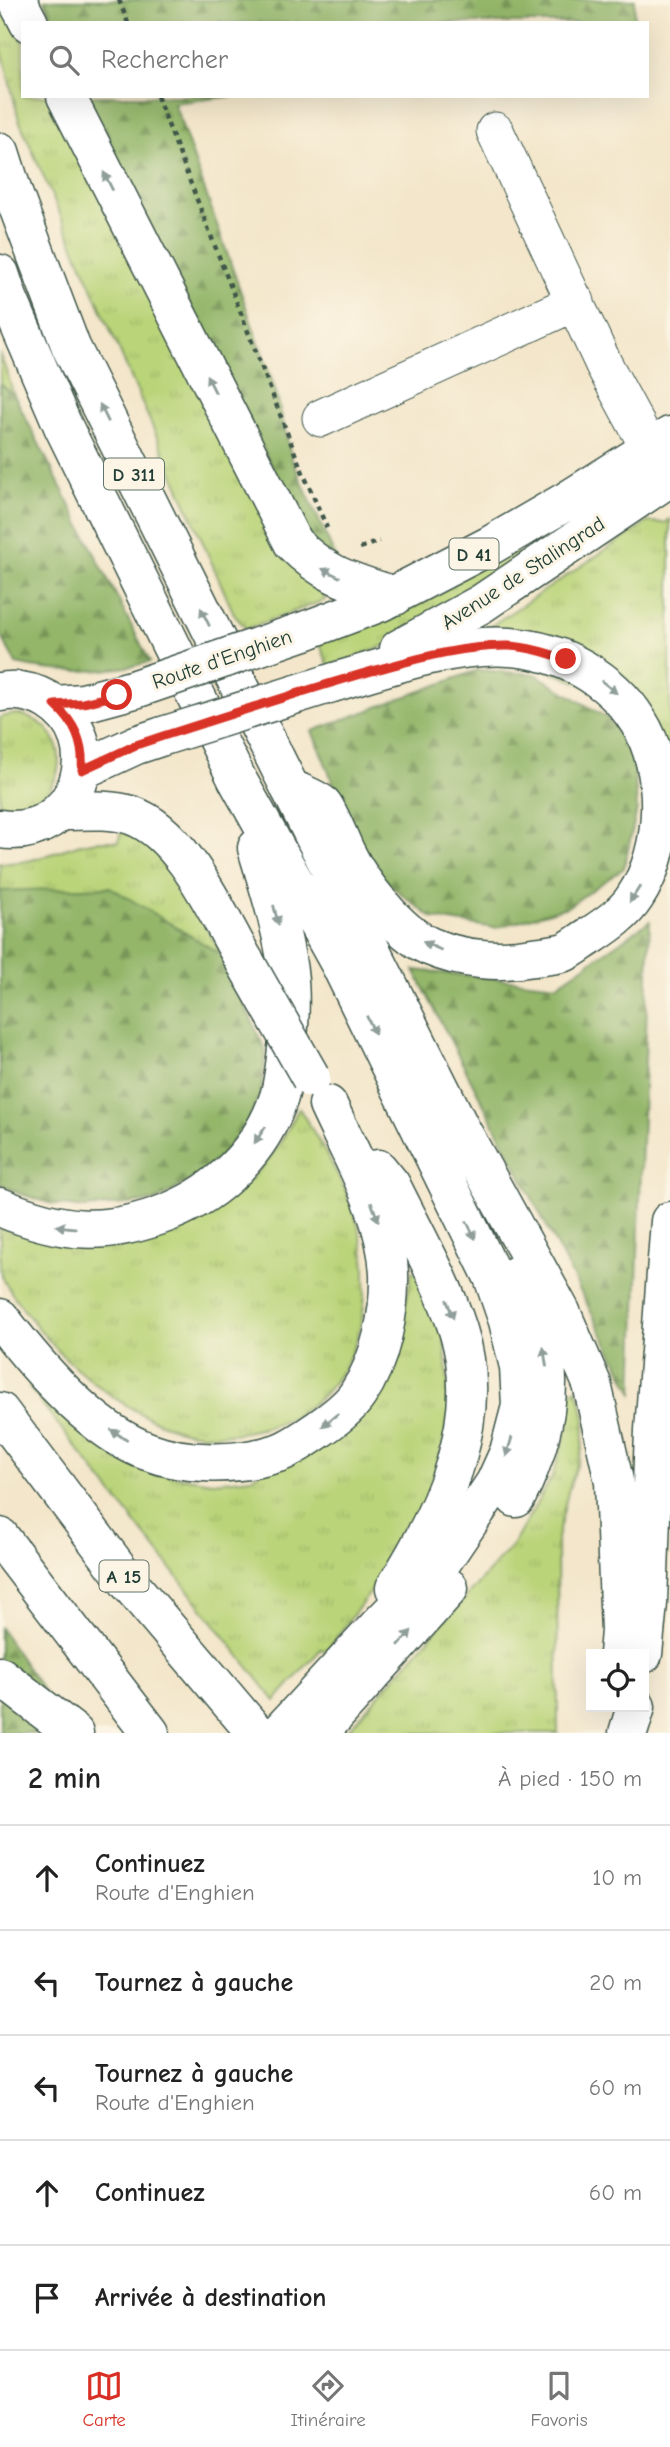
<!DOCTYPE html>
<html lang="fr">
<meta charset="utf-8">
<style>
:root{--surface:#fff;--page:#f6f6f6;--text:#222;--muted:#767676;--line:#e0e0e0;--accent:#d93025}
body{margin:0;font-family:"Comic Neue",sans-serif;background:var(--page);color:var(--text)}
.controls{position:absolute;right:21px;bottom:21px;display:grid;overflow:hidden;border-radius:0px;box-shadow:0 7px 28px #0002}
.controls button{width:63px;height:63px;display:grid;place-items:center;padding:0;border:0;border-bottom:2px solid var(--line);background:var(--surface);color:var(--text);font:35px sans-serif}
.stop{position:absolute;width:21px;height:21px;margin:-16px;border:5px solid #d93025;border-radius:50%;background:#fff}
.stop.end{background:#d93025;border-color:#fff;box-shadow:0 2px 7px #0008}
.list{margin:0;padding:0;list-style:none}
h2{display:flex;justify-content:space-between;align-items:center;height:91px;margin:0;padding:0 28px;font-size:30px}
h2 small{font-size:23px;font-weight:400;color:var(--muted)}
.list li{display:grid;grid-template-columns:46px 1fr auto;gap:21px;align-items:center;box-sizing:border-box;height:105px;padding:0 28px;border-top:2px solid var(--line)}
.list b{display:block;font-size:26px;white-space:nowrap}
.list p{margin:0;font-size:23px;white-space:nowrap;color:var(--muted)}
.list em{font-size:23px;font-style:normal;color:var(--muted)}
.icon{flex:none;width:38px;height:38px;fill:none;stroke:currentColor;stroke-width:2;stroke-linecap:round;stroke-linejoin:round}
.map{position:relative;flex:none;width:670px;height:1733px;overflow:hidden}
.search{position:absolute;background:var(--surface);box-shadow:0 7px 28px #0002;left:21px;right:21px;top:21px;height:77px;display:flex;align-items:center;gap:18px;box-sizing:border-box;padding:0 24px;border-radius:0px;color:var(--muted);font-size:26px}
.sheet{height:616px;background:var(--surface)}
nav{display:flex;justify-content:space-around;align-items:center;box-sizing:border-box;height:98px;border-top:2px solid var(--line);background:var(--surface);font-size:19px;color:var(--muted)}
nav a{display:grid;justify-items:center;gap:4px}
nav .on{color:var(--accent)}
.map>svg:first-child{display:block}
.grass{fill:url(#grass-tufts);stroke:#6c8856;stroke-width:2}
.forest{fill:url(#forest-firs);stroke:#597a4e;stroke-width:2}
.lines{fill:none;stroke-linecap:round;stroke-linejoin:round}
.minor-casing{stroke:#3f564a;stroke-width:39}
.major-casing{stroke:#3f564a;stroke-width:41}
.highway-casing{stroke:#3f564a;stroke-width:41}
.path{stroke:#3f564a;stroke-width:4.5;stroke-dasharray:5 5;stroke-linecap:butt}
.minor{stroke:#fff;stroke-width:37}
.major{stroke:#fff;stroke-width:38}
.highway{stroke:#fff;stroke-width:38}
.major-bridge-casing{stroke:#3f564a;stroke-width:41;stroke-linecap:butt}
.highway-bridge-casing{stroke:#3f564a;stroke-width:41;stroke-linecap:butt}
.major-bridge{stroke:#fff;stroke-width:38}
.highway-bridge{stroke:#fff;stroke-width:38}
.oneway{fill:#8f9e9a}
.route{stroke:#d93025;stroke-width:9}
.labels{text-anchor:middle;stroke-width:6;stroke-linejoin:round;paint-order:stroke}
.shield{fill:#fcf5e5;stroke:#617469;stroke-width:2}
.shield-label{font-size:19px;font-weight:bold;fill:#1f3d34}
.street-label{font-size:21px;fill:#1f3d34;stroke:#fcf5e5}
</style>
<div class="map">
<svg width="670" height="1733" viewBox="0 0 670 1733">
<defs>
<pattern id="grass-tufts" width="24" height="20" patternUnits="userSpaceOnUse" patternTransform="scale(1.75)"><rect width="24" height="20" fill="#bad479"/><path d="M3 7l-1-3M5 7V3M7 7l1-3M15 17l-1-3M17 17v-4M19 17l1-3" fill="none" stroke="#9fb769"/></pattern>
<pattern id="forest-firs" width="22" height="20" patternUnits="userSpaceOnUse" patternTransform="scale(1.75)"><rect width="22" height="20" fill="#93b669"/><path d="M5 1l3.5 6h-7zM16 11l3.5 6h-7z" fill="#779557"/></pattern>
</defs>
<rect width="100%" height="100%" fill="#fcf5e5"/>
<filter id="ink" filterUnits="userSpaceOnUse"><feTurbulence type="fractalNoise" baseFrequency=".0143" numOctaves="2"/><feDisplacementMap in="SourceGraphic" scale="14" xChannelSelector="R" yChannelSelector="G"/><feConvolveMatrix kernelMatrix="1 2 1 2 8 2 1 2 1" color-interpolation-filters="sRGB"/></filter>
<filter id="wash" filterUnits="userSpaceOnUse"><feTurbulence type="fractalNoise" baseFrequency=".00686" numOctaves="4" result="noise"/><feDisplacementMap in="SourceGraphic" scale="28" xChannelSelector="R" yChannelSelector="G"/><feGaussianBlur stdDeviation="1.57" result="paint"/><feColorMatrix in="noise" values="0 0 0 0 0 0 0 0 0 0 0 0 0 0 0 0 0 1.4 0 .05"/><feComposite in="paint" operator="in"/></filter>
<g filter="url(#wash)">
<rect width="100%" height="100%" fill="#f3e6ca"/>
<path class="grass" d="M0 0 23 42V96H51L321 582 325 600 246 629 234 614 19 120 0 42Z
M0 353 14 395 0 384Z
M670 519V766L645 710 471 639 648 522 665 523Z
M513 547 519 555 511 562 384 646 329 667 319 642Z
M15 714C85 724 65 820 0 804V717Z
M121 831 161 851 222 955 19 891H0V863C47 866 72 835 118 842Z
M299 1108C327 1155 359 1201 364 1257 372 1340 338 1415 250 1431 225 1436 201 1437 177 1429 135 1416 94 1385 62 1355 49 1341 2 1287 0 1270 0 1256 0 1241 0 1228 35 1237 74 1252 110 1248 168 1242 225 1210 262 1167 278 1150 288 1129 299 1108Z
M412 1271 420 1275 444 1337 450 1411 432 1492 387 1570 326 1651 321 1649 275 1701 28 1386 108 1448 169 1475 212 1482 252 1478 397 1350Z
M577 1389 585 1418 582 1450 568 1492 557 1538 558 1733H345L514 1543 553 1475 569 1422 570 1392Z"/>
<path class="forest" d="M44 0H635L634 23H54Z
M84 96H234L174 103 276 392 292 460 339 565 314 550Z
M0 384 14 395 150 662C108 673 58 674 16 664L0 633Z
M478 670 535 674 607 718 633 752 637 809 624 868 567 907 495 928 432 918 379 876 352 828 312 731Z
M110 887 222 955 266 1052 261 1092 248 1121 223 1153 200 1175 155 1201 86 1208 52 1204 18 1193 0 1184V891Z
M650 921 633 1393 414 970 557 985Z
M0 1628 72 1733H0Z"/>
</g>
<g filter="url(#ink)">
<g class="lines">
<defs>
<path id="minor" d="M495 131 604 365 649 448
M321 418 576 302"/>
<path id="major" d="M17 0 29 23
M66 96 293 543C325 576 352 582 395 596
M0 152 14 196 71 347 290 788C299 793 315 798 323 805 329 812 341 843 346 853 361 884 398 932 429 946 461 960 500 963 533 957 543 956 555 955 565 952 574 948 583 940 592 935 607 925 625 913 635 897 667 850 669 769 638 721 611 678 561 650 510 647 454 643 389 666 335 682
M307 630 381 602 491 545 565 502 670 436
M399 649 481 604 670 477
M0 692C16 689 33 692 47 700 114 740 77 841 0 829
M55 705 83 703 135 689
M82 770 136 745 163 736"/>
<path id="highway" d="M0 274 8 298 63 426 237 779 340 964 493 1277 508 1321 519 1367 521 1406 509 1452 495 1483 443 1560 385 1619 279 1733
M649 448 670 474
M290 788 459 1126 561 1312 592 1384 614 1481 620 1631 618 1654
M60 811C83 811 108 808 131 815 184 833 218 916 245 962
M378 1169 391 1185C414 1232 442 1280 458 1330 487 1419 442 1514 395 1588
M0 1207C61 1233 106 1237 169 1212 219 1192 262 1150 279 1097 284 1080 286 1058 288 1040 290 1017 291 994 288 971 282 929 269 888 257 848
M0 1318C35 1364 92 1431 147 1451 187 1466 237 1466 278 1453 292 1448 306 1438 319 1429 332 1420 349 1408 358 1394 381 1360 390 1313 389 1273 386 1213 352 1158 328 1105
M0 1412 129 1583 256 1733
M516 1498C542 1447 556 1393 541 1336 536 1315 525 1295 517 1275
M0 1537 150 1733
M643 1654 648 1603 654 1430 670 1221
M0 1676 74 1733
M319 1733 449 1588
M628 1733 636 1707"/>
</defs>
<use href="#minor" class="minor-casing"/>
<use href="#major" class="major-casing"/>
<use href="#highway" class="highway-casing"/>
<path class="path" d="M119 0 128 23
M157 96 298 461 327 528
M360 548 379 541"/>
<use href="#minor" class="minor"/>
<use href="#major" class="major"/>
<use href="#highway" class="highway"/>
<defs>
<path id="major-bridge" d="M135 689 307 630
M163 736 335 682"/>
<path id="highway-bridge" d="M245 962 311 1078"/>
</defs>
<use href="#major-bridge" class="major-bridge-casing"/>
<use href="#highway-bridge" class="highway-bridge-casing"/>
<use href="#major-bridge" class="major-bridge"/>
<use href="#highway-bridge" class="highway-bridge"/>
</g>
<defs><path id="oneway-solid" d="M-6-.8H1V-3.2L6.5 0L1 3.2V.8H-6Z" transform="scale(1.75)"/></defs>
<g class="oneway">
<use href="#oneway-solid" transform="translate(108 181) rotate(-117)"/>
<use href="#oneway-solid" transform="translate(211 384) rotate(-117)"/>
<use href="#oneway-solid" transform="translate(104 413) rotate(-116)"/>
<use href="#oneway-solid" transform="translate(331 573) rotate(-154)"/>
<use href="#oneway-solid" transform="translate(205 617) rotate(-116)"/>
<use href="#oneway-solid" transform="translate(609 687) rotate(39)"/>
<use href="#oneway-solid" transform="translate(635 894) rotate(123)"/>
<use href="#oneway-solid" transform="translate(276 915) rotate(76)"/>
<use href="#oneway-solid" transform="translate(432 946) rotate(-156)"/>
<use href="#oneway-solid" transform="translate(371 1025) rotate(64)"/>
<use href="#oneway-solid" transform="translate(260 1135) rotate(124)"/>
<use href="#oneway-solid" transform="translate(375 1212) rotate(69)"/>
<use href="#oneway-solid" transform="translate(66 1227) rotate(-174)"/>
<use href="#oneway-solid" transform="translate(471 1230) rotate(64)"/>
<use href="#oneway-solid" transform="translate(450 1309) rotate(70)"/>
<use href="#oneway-solid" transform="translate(545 1357) rotate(-99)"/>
<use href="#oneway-solid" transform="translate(330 1420) rotate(141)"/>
<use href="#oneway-solid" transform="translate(119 1435) rotate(-146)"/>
<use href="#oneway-solid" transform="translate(509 1447) rotate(107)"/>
<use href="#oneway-solid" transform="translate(405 1638) rotate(-49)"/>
</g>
</g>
<g class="lines" filter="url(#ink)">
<path class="route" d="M117 695 83 703 55 705C75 723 84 743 82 770L136 745 163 736C232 714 302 691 372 671 416 659 463 645 509 646 529 647 547 653 566 659"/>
</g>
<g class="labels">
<g class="shield">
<rect x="104" y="458.5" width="60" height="31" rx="5"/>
<rect x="449.5" y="538.5" width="49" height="31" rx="5"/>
<rect x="99.5" y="1560.5" width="49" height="31" rx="5"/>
</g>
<g class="shield-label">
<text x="134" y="481">D 311</text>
<text x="474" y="561">D 41</text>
<text x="124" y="1583">A 15</text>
</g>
<g class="street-label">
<text transform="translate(523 573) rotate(-33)" y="7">Avenue de Stalingrad</text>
<text transform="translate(222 659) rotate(-19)" y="7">Route d'Enghien</text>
</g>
</g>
</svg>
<div class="controls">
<button><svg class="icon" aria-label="locate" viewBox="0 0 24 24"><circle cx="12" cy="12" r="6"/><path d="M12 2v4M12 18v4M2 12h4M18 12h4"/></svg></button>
</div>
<div class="stop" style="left:117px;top:695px"></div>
<div class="stop end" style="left:566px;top:659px"></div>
<div class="search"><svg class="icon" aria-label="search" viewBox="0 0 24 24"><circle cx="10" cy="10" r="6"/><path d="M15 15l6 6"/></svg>Rechercher</div>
</div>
<section class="sheet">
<h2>2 min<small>À pied · 150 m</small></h2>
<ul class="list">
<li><svg class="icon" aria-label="ahead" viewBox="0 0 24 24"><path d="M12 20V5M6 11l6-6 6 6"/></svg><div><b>Continuez</b><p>Route d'Enghien</p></div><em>10 m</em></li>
<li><svg class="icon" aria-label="left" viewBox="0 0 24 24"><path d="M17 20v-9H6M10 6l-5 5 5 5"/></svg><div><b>Tournez à gauche</b></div><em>20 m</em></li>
<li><svg class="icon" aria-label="left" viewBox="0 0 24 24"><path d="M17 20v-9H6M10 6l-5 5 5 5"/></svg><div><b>Tournez à gauche</b><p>Route d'Enghien</p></div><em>60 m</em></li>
<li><svg class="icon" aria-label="ahead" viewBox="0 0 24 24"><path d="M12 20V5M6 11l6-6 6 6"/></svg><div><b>Continuez</b></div><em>60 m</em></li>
<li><svg class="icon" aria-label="arrive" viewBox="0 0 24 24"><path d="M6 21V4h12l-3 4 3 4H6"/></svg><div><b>Arrivée à destination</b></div></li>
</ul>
</section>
<nav>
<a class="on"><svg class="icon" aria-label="map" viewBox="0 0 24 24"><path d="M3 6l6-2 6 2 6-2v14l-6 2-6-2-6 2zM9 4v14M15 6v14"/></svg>Carte</a>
<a><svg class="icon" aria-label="directions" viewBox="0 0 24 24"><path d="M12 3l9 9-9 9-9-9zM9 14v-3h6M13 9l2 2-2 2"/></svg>Itinéraire</a>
<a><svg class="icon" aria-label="saved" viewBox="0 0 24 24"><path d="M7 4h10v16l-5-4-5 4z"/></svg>Favoris</a>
</nav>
